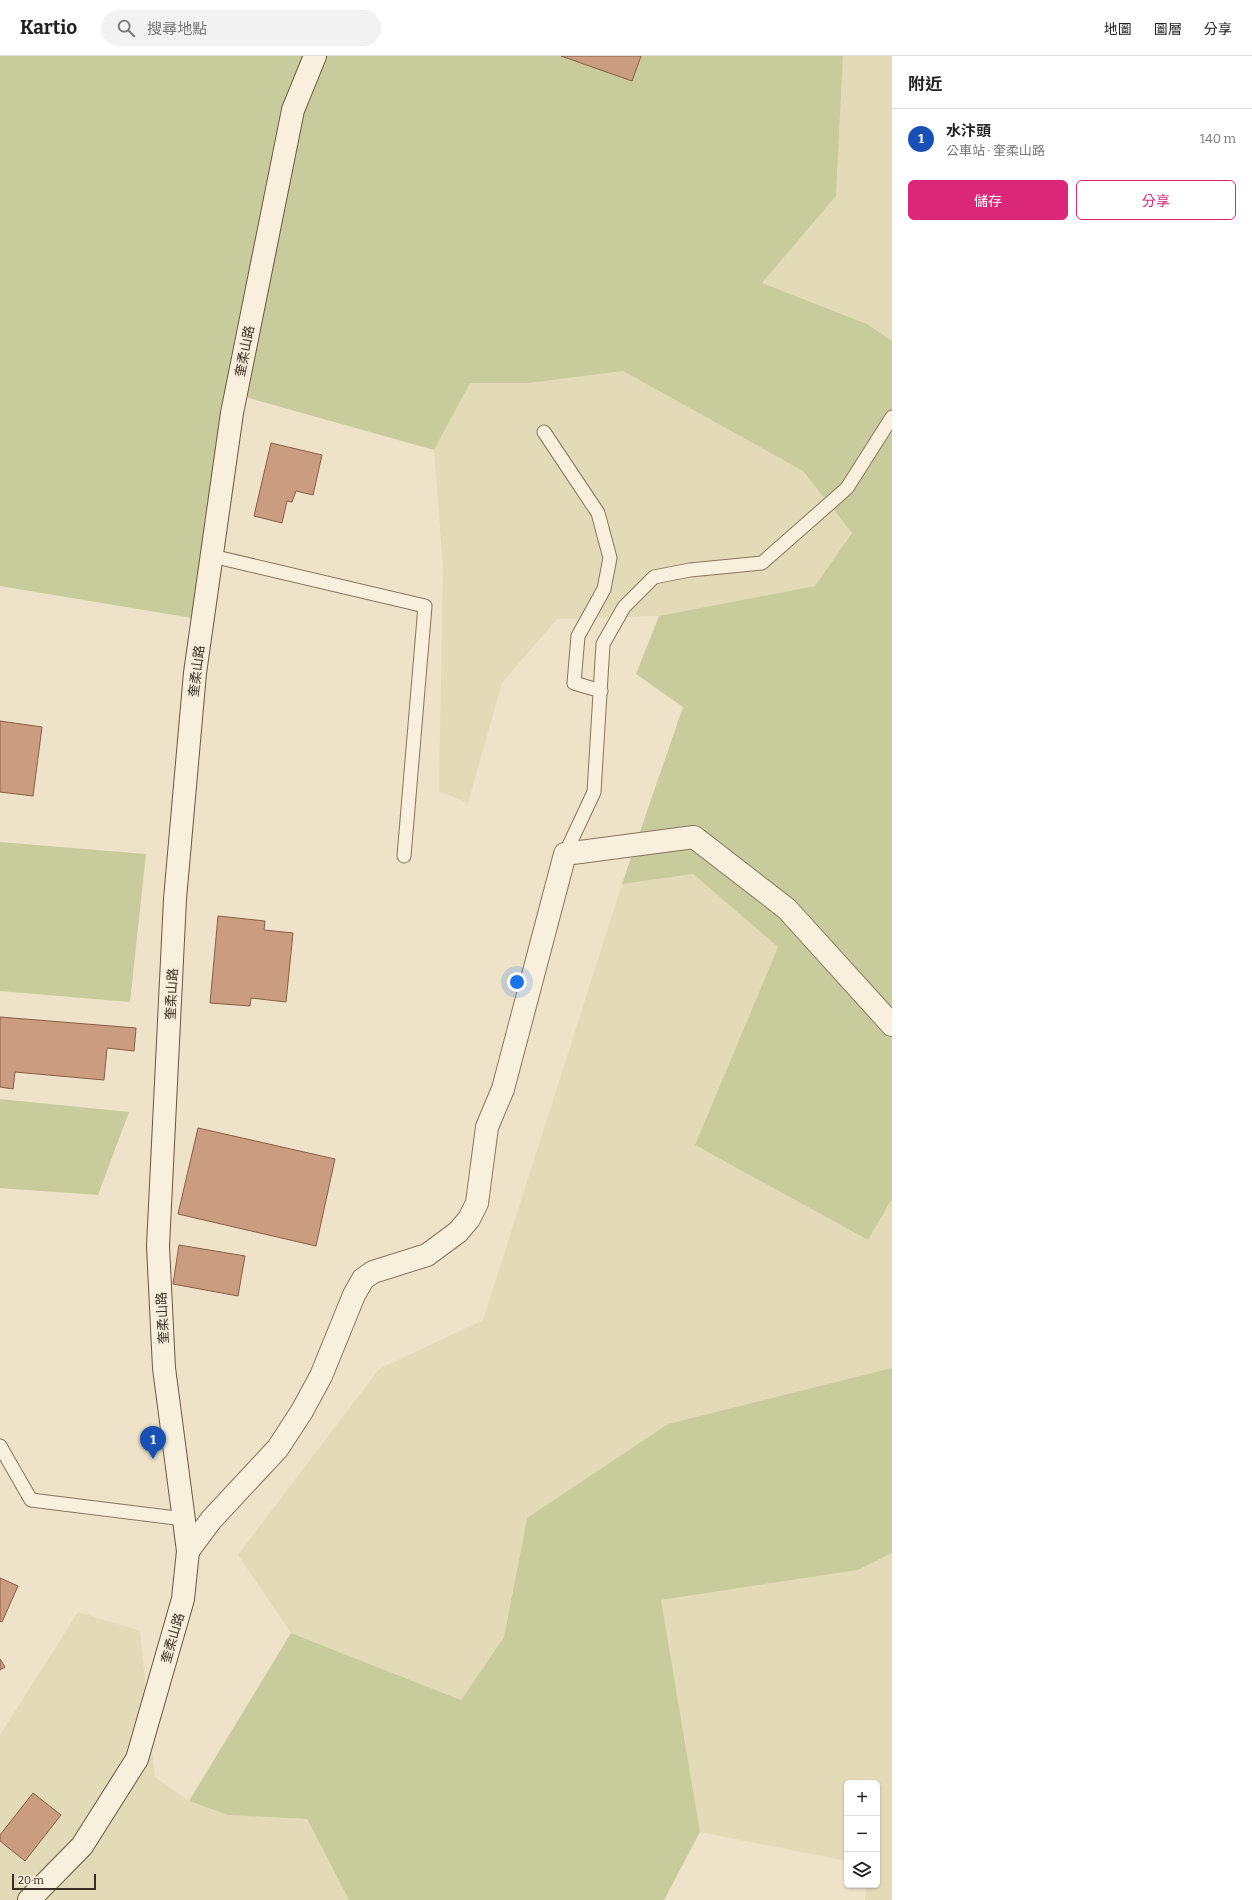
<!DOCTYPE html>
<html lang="zh-TW">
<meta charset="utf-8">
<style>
:root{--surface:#fff;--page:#f2f2f2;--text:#222;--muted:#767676;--line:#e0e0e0;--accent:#db2777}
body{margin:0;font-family:Bitter,"Noto Sans TC",serif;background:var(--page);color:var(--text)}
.controls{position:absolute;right:12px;bottom:12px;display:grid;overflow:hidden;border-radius:6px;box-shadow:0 1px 3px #0004}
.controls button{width:36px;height:36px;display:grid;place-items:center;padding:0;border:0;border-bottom:1px solid var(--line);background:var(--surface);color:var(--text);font:20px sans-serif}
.scale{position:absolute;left:12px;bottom:10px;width:84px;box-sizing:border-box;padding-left:4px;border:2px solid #3b2d21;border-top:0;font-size:11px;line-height:14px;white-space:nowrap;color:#3b2d21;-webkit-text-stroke:3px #f5ecd9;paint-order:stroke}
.you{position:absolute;left:517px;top:926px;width:14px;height:14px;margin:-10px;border:3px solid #fff;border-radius:50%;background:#1a73e8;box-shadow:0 0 0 6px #1a73e833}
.badge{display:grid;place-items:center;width:26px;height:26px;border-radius:50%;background:var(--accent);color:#fff;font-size:13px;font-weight:700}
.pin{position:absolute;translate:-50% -33px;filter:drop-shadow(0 1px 2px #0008)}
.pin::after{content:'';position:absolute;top:21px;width:14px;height:12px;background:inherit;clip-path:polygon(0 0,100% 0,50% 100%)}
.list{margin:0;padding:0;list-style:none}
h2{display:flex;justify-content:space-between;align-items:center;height:52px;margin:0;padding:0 16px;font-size:17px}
h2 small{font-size:13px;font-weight:400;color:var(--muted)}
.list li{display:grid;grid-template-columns:26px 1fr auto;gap:12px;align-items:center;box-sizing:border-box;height:60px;padding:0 16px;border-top:1px solid var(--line)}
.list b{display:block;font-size:15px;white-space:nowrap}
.list p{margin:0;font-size:13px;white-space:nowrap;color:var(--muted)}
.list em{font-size:13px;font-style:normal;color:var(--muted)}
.actions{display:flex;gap:8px;padding:12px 16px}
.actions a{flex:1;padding:9px 0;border:1px solid var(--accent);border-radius:6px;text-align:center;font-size:14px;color:var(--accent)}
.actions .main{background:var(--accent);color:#fff}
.icon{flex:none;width:22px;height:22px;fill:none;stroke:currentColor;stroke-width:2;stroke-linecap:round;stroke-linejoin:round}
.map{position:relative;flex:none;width:892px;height:1844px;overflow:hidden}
header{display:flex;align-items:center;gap:24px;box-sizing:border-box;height:56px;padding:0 20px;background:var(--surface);border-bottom:1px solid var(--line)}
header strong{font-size:19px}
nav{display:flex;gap:22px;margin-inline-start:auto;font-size:14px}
.search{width:280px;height:36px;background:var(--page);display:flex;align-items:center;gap:10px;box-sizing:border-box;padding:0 14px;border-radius:22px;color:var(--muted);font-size:15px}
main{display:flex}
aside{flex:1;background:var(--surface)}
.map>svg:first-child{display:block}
.farmland{fill:#e3dbb7}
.green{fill:#c8cc9d}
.building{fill:#cb9d80;stroke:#895d44}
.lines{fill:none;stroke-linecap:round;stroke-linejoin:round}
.lane-casing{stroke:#8a745e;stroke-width:15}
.street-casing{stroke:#8a745e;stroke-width:24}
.secondary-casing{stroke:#6c5541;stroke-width:24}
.lane{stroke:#f8efdd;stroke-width:13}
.street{stroke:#f8efdd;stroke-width:22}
.secondary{stroke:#f8efdd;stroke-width:22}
.labels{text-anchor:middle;stroke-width:4;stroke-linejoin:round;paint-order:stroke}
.street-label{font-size:13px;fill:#3b2d21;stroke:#f5ecd9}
</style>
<header>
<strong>Kartio</strong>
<div class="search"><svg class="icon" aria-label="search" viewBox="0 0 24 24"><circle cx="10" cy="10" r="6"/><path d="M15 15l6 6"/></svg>搜尋地點</div>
<nav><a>地圖</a><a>圖層</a><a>分享</a></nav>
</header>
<main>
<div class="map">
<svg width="892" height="1844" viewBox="0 0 892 1844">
<rect width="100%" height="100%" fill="#eee2c9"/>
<path class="farmland" d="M843 0H892V285L867 268 762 227 836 140Z
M623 315 803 415 852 477 816 530 659 560 557 563 502 627 468 747 439 735 443 511 434 394 470 327H529Z
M693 818 778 891 695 1089 868 1184 892 1143V1312L527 1462 504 1581 461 1644 291 1577 238 1499 379 1313 483 1264 622 828Z
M892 1497V1844H865L867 1829H877V1727H847V1805L700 1776 661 1544 858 1514Z
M78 1556 140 1575 155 1721 189 1745 228 1759 307 1763 349 1844H0V1679Z"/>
<path class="green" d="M0 0H843L836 140 762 227 867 268 892 285V1143L868 1184 695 1089 778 891 693 818 622 828 683 651 636 618 659 560 815 530 852 477 803 415 623 315 529 327H470L434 394 242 340 192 562 0 530Z
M0 786 146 798 130 946 0 935Z
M0 1043 129 1056 98 1139 0 1132Z
M892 1312V1497L858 1514 661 1544 700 1776 664 1844H349L307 1763 228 1759 189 1745 291 1577 461 1644 504 1581 527 1462 668 1368Z"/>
<path class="building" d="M561 0H641L632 25Z
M271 387 322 399 313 439 296 435 292 446 287 445 282 467 254 460Z
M0 665 42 671 33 740 0 736Z
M218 860 265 865 264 874 293 877 286 946 251 942 250 950 210 947Z
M0 961 136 972 134 995 107 992 104 1024 15 1016 13 1033 0 1031Z
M198 1072 335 1103 316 1190 178 1158Z
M179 1189 245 1200 238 1240 173 1228Z
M0 1522 18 1530 2 1566 0 1565Z
M0 1603 5 1611 0 1614Z
M33 1737 61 1759 25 1805 0 1785V1779Z"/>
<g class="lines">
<defs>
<path id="lane" d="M544 376 598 457 610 502 604 533 578 580 574 627 601 635
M212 500 425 550 404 800
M565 798 594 736 603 588 624 551 654 521 690 514 762 507 847 432 892 361
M0 1390 31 1444 184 1463"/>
<path id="street" d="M188 1495 211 1464 278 1392 302 1355 321 1320 354 1239 363 1223 373 1216 427 1199 458 1176 469 1163 477 1147 487 1071 503 1033 565 798 694 781 787 853 892 969"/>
<path id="secondary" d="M29 1844 82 1790 137 1703 183 1543 188 1495 164 1312 158 1190 175 843 195 617 232 357 293 54 315 0"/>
</defs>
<use href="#lane" class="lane-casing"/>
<use href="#street" class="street-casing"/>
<use href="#secondary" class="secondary-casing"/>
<use href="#lane" class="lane"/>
<use href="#street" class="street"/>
<use href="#secondary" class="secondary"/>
</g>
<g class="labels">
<g class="street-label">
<text transform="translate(244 295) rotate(-79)" y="5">奎柔山路</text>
<text transform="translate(196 615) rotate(-83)" y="5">奎柔山路</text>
<text transform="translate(171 938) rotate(-87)" y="5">奎柔山路</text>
<text transform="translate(162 1262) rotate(-93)" y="5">奎柔山路</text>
<text transform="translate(172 1582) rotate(-74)" y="5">奎柔山路</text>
</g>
</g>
</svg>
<div class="controls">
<button>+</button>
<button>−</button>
<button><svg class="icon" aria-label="layers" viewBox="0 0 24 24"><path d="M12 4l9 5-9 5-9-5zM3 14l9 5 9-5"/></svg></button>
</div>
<div class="scale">20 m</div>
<div class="you"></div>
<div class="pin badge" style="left:153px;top:1403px;background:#1a4fb4">1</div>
</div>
<aside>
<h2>附近<small></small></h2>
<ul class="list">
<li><span class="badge" style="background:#1a4fb4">1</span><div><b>水汴頭</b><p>公車站 · 奎柔山路</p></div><em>140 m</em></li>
</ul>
<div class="actions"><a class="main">儲存</a><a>分享</a></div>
</aside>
</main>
